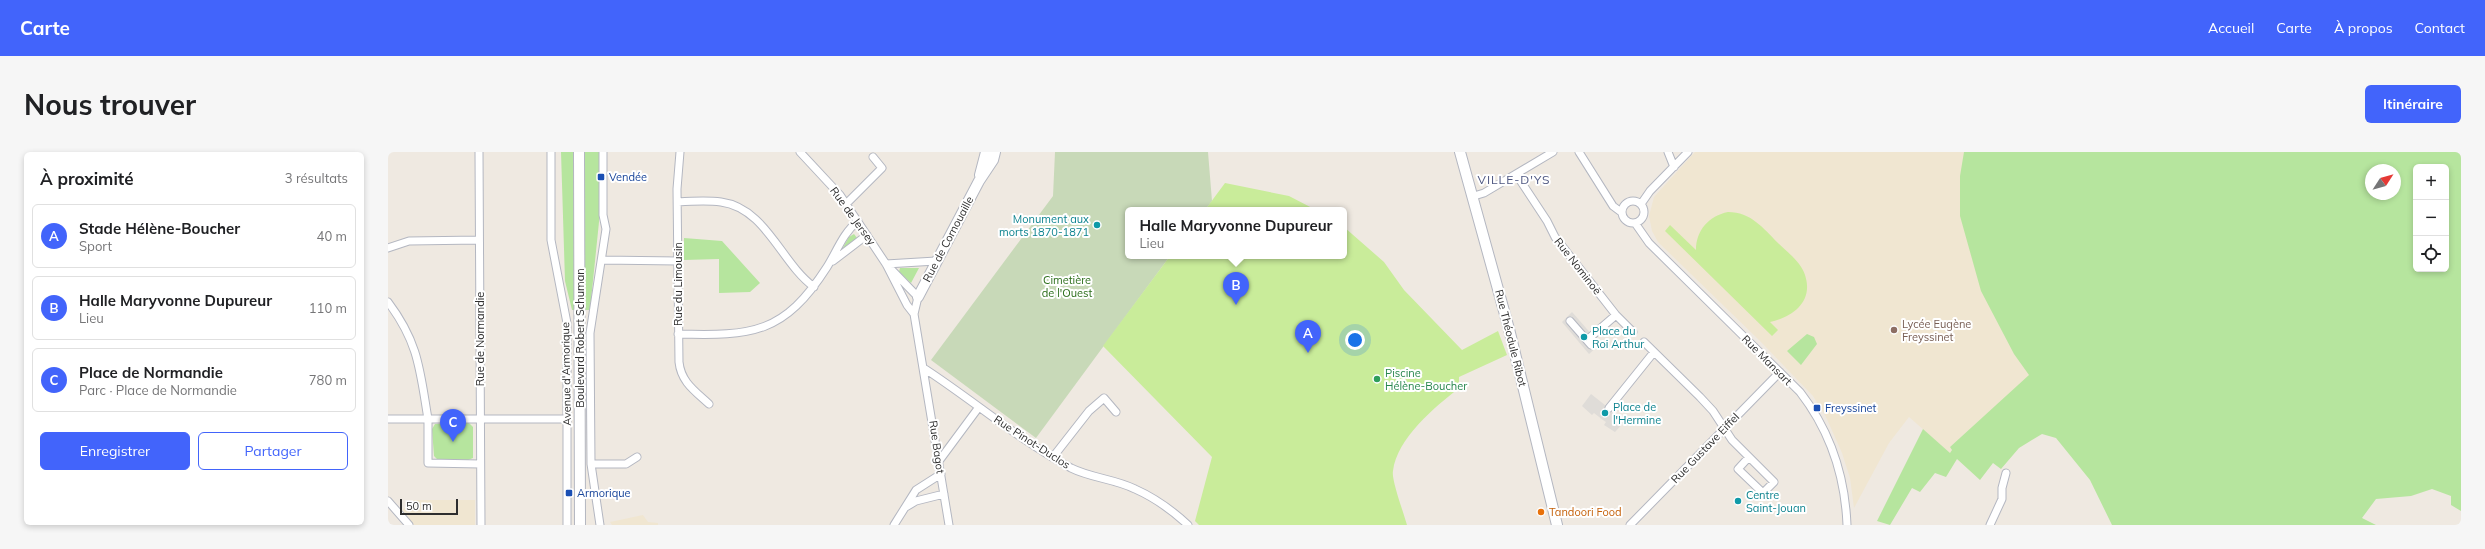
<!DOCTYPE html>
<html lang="fr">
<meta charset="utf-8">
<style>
:root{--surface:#fff;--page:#f6f6f6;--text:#202124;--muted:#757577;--line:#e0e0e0;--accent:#4264fb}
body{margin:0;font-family:Mulish,sans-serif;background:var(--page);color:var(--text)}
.controls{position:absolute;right:12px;top:12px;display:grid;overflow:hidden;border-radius:6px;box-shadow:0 2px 6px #0003}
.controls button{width:36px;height:36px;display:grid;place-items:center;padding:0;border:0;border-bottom:1px solid var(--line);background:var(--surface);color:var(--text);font:20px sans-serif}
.compass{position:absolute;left:1977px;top:12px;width:36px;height:36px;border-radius:50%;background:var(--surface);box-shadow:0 2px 6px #0003;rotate:54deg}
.scale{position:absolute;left:12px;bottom:10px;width:58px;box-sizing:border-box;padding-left:4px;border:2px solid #2e2e2e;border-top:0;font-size:11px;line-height:14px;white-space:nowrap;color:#2e2e2e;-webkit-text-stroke:3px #fff;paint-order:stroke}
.you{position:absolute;left:967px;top:188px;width:14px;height:14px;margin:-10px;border:3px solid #fff;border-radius:50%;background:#1a73e8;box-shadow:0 0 0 6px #1a73e833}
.badge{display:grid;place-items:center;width:26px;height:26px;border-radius:50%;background:var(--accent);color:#fff;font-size:13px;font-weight:700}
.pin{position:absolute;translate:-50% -33px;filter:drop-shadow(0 1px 2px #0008)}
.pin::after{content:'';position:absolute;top:21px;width:14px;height:12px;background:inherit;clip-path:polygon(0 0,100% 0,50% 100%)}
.popup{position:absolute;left:737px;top:55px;width:222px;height:52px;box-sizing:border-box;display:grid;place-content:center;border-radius:6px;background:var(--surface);filter:drop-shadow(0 1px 3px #0005);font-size:13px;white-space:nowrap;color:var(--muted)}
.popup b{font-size:15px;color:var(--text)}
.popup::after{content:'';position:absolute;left:50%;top:100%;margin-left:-8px;border:8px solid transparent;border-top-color:var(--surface)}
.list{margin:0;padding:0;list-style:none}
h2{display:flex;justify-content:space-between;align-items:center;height:52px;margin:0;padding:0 16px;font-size:17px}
h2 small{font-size:13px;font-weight:400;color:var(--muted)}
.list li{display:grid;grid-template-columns:26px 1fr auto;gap:12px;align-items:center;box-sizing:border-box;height:64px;margin:0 8px 8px;padding:0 8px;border:1px solid var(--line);border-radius:6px}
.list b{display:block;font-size:15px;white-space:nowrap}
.list p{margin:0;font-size:13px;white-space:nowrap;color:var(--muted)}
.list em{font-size:13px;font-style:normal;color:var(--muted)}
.actions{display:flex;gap:8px;padding:12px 16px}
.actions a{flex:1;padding:9px 0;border:1px solid var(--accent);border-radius:6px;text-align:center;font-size:14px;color:var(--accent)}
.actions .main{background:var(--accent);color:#fff}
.icon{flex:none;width:22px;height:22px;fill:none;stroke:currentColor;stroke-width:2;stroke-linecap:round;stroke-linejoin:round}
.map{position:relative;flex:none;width:2073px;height:373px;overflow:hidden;border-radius:6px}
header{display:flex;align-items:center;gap:24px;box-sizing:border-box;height:56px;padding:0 20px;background:var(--accent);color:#fff}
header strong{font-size:19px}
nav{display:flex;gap:22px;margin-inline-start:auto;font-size:14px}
.intro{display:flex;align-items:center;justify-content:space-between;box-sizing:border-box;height:96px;padding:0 24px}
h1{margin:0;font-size:28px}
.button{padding:10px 18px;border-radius:6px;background:var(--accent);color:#fff;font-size:14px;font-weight:700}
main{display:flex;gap:24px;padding:0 24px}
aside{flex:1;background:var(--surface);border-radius:6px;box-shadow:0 2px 6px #0003}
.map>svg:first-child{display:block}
.education{fill:#f0e6d1}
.green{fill:#b6e59e;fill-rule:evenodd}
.cemetery{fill:#c8d9b8}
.pitch{fill:#c9ec9a}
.plaza{fill:#dfdcd8}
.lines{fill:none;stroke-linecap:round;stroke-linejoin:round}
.street-casing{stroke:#b4b7c1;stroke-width:9}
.secondary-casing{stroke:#b4b7c1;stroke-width:12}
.street{stroke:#fff;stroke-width:7}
.secondary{stroke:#fff;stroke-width:10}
.transit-dot{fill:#1a4fb4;stroke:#fff;stroke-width:1.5}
.culture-dot{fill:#0f9aa8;stroke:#fff;stroke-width:1.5}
.education-dot{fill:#8d6e63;stroke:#fff;stroke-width:1.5}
.leisure-dot{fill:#2e9e5b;stroke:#fff;stroke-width:1.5}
.food-dot{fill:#e8710a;stroke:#fff;stroke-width:1.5}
.labels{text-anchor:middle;stroke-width:4;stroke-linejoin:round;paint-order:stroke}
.transit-label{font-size:11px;fill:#164399;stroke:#fff;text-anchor:start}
.street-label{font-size:11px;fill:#2e2e2e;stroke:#fff}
.culture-label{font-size:11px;fill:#0d838f;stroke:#fff;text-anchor:start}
.park-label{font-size:11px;fill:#2c6e1b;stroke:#fff}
.education-label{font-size:11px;fill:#785e54;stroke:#fff;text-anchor:start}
.leisure-label{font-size:11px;fill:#27864d;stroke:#fff;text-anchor:start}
.food-label{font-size:11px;fill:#c56008;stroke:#fff;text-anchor:start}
.neighbourhood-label{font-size:12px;letter-spacing:1px;fill:#4d5680;stroke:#fff}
</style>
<header>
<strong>Carte</strong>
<nav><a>Accueil</a><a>Carte</a><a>À propos</a><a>Contact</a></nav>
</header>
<div class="intro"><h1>Nous trouver</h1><a class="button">Itinéraire</a></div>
<main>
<aside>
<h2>À proximité<small>3 résultats</small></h2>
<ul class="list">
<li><span class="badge">A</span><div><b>Stade Hélène-Boucher</b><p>Sport</p></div><em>40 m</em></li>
<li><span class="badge">B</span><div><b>Halle Maryvonne Dupureur</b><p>Lieu</p></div><em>110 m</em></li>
<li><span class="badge">C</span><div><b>Place de Normandie</b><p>Parc · Place de Normandie</p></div><em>780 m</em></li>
</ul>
<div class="actions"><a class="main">Enregistrer</a><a>Partager</a></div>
</aside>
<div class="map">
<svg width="2073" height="373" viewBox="0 0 2073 373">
<rect width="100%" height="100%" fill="#efe9e1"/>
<path class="education" d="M1307 0H1581L1642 223 1562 295 1564 298 1562 301 1521 265 1501 291 1466 356 1462 326 1454 301 1438 265 1425 244 1372 189 1270 90 1264 79 1261 64 1266 45Z
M26 348H87V373H26L14 358Z
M255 363 260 370 270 371V373H224L222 370Z"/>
<path class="green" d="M173 0H211V70L202 158H184L177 129Z
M1576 0H2073V359L2063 353V344L2044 337 2023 344 1988 347 1974 366 1988 373H1724L1702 328 1668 286 1654 282 1631 296 1613 317 1605 311 1592 328 1569 307 1558 325 1547 321 1532 340 1524 336 1502 373 1489 369 1535 277 1562 301 1564 298 1562 295 1641 223 1626 202 1593 139 1572 64V24ZM2028 15H2058V117H2028ZM1983 18H2007V42H1983Z
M466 82 469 86 454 97 461 85Z
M296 86 334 89 372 131 362 140 331 141V107L296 108Z
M512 116H531L523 131 511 120Z
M1419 182 1426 185 1429 192 1413 213 1399 199Z
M81 271 85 275V306L80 308 49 307 46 304 44 277 47 272Z"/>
<path class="cemetery" d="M667 0H820L824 49 817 58H740V104H782L648 286 543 208 665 44Z"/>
<path class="pitch" d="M837 31 901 44 928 58H817Z
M1340 60C1363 60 1375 76 1390 91 1399 100 1413 110 1417 123 1426 150 1404 165 1382 170L1390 178 1384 184 1277 79 1282 73 1308 98C1308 78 1321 64 1340 60Z
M956 75 996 110 1016 138 1074 198 1110 179 1119 203 1071 225V236C1047 255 1009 286 1005 319 1003 327 1016 362 1019 373H811L807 369 824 305 715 194 782 104H956Z"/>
<path class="plaza" d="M1184 160 1212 192 1201 202 1174 170Z
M1203 242 1237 269 1227 280 1216 273 1218 270 1215 268 1206 261 1204 263 1194 254Z"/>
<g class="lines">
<defs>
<path id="street" d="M91 0 93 373
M163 0V88L179 171V373
M292 0 289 37 291 210C293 230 307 239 321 252
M412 0 452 43 498 112 519 153 526 162
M1191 0 1225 54 1233 60
M1280 0 1286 15
M1128 22 1159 69 1167 85 1228 163 1245 180
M1086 44 1096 41 1165 0
M1234 60a11 11 0 1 1 22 0a11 11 0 1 1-22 0Z
M290 50C304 49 319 48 333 50 378 56 393 111 426 135
M458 52 494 16 485 5
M1253 52 1262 39 1300 0
M1247 71 1261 91 1412 240C1443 280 1457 323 1459 373
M0 96 21 89 91 88
M214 108 290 109
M445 109 479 83
M498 112 530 145 526 162 561 373
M498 112 548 109
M0 150C31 191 32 219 40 267H0
M1182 169 1203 193
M290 182C365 184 396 182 439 115 449 99 455 81 470 69
M1199 188 1228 163
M1256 190 1312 245 1325 259 1344 288 1386 330 1375 341 1350 317 1361 305
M537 217C586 249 631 288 683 316 703 326 727 327 747 337 765 345 785 359 800 373
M1221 256 1266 200
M665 305 701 259 716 246 728 260
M551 309 591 255
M92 312 40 311V267H179
M203 312H238L249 305
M0 349 21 373
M518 355 528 349 556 342
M212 373 203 312 202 181 218 77 215 63V0
M506 373 528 338 553 322
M1242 373 1392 220
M1602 373 1614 347V336L1618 321"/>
<path id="secondary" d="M191 0 192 373
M1072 0 1121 177 1169 373
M592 23 598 0
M530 145 591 29 605 8 607 0"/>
</defs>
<use href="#street" class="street-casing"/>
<use href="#secondary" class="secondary-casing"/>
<use href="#street" class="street"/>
<use href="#secondary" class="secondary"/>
</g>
<g class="transit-dot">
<rect x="209" y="21" width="8" height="8" rx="2"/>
<rect x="1425" y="252" width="8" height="8" rx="2"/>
<rect x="177" y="337" width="8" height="8" rx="2"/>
</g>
<g class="culture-dot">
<circle cx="709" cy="73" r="4"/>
<circle cx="1196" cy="185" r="4"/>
<circle cx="1217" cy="261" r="4"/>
<circle cx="1350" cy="349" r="4"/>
</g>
<circle class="education-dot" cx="1506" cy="178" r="4"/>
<circle class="leisure-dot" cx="989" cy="227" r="4"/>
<circle class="food-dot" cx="1153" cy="360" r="4"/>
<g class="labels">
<g class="transit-label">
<text x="221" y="29">Vendée</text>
<text x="1437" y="260">Freyssinet</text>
<text x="189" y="345">Armorique</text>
</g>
<g class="street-label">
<text transform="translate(465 64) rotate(54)" y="4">Rue de Jersey</text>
<text transform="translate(560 87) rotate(-62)" y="4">Rue de Cornouaille</text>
<text transform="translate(1190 114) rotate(52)" y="4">Rue Nominoë</text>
<text transform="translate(290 132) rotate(-90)" y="4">Rue du Limousin</text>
<text transform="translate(192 186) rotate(-90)" y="4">Boulevard Robert Schuman</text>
<text transform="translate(1123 186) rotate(76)" y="4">Rue Théodule Ribot</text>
<text transform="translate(92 187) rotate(-90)" y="4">Rue de Normandie</text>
<text transform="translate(1379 208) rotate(45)" y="4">Rue Mansart</text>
<text transform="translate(178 222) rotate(-91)" y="4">Avenue d'Armorique</text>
<text transform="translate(644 290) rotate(33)" y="4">Rue Pinot-Duclos</text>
<text transform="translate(549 295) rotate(82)" y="4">Rue Bagot</text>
<text transform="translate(1317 296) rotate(-46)" y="4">Rue Gustave Eiffel</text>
</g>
<g class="culture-label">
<text x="701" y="71" text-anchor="end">Monument aux<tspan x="701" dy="13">morts 1870-1871</tspan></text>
<text x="1204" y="183">Place du<tspan x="1204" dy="13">Roi Arthur</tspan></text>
<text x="1225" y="259">Place de<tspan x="1225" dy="13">l'Hermine</tspan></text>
<text x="1358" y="347">Centre<tspan x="1358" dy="13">Saint-Jouan</tspan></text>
</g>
<g class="park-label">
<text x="679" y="132">Cimetière<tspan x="679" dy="13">de l'Ouest</tspan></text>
</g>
<g class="education-label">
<text x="1514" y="176">Lycée Eugène<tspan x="1514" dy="13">Freyssinet</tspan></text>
</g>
<g class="leisure-label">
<text x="997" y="225">Piscine<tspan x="997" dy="13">Hélène-Boucher</tspan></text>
</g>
<g class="food-label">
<text x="1161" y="364">Tandoori Food</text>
</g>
<g class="neighbourhood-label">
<text x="1126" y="32">VILLE-D'YS</text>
</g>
</g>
</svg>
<div class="controls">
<button>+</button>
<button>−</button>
<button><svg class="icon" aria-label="locate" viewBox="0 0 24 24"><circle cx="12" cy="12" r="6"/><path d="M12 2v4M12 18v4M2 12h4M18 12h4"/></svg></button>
</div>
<svg class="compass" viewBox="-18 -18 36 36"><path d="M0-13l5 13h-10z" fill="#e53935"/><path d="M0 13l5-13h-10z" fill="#757577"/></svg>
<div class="scale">50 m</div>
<div class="you"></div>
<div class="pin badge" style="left:920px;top:201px">A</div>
<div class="pin badge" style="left:848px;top:153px">B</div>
<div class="popup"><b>Halle Maryvonne Dupureur</b>Lieu</div>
<div class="pin badge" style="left:65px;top:290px">C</div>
</div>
</main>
